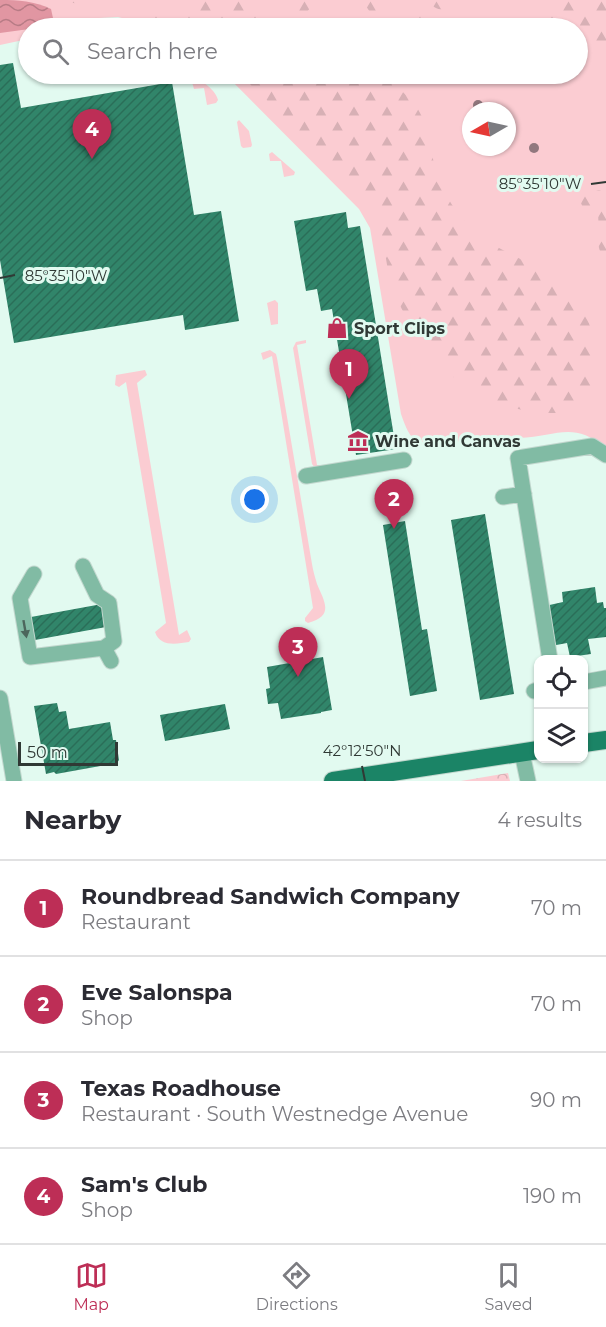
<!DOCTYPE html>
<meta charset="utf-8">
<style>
:root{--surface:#fff;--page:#f2f2f3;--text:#2b2b33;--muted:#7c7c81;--line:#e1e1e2;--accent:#bd2e56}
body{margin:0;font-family:Montserrat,sans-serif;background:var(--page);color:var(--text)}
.controls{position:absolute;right:18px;bottom:18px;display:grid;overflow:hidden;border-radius:12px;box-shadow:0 2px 4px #0004}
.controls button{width:54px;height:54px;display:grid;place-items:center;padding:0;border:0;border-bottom:2px solid var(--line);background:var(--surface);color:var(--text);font:30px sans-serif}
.compass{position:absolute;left:462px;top:102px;width:54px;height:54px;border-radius:50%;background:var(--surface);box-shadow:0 2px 4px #0004;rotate:261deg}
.scale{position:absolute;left:18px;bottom:15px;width:100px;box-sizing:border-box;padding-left:6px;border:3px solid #303935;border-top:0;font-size:16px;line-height:21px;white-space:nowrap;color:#303935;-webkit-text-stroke:4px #e2faf0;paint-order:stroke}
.you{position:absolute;left:255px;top:500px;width:21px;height:21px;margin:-15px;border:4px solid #fff;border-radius:50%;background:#1a73e8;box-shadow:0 0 0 9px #1a73e833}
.badge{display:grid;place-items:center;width:39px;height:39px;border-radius:50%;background:var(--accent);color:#fff;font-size:20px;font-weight:700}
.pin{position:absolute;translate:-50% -50px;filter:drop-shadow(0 2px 3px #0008)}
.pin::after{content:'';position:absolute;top:32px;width:21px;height:18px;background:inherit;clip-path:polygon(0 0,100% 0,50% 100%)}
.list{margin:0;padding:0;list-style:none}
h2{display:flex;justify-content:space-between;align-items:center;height:78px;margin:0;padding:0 24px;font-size:26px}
h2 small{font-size:20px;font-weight:400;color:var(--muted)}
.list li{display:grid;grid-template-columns:39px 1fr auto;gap:18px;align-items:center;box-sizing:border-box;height:96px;padding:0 24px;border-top:2px solid var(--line)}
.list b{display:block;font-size:22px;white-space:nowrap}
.list p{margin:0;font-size:20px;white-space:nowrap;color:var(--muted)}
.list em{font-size:20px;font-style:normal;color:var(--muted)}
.icon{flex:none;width:33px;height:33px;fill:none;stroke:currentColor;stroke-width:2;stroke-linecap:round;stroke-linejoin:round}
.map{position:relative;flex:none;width:606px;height:781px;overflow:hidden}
.search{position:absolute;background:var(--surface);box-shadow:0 2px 4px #0004;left:18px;right:18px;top:18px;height:66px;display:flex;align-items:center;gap:15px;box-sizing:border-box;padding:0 21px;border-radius:33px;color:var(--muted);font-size:22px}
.sheet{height:462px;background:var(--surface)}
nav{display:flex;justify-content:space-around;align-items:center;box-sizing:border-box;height:84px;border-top:2px solid var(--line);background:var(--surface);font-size:16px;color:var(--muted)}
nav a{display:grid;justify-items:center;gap:3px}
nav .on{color:var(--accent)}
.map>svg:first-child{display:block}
.grass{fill:#fbccd2;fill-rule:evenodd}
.forest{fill:url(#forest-firs)}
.park{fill:url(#park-crowns)}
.water{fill:url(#water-waves)}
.building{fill:url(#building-hatch)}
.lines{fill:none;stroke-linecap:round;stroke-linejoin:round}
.minor-casing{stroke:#c2d7ce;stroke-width:17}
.major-casing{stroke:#c2d7ce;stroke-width:20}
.minor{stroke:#81bba4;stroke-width:15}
.major{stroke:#1b8466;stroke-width:18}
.tree{fill:#91787e}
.oneway{fill:#4c665c}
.ticks{fill:none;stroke:#303935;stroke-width:2}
.labels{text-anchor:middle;stroke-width:6;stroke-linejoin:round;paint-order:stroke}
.poi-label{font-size:16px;font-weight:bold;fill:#303935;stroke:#e2faf0;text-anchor:start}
.ticks-label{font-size:15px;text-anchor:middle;fill:#303935;stroke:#e2faf0;stroke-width:6;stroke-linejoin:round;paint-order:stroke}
</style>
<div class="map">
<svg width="606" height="781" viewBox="0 0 606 781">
<defs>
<pattern id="forest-firs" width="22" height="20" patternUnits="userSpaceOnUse" patternTransform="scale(1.5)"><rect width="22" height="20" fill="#fbccd2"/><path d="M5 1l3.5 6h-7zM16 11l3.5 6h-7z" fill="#d7b0b5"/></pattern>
<pattern id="park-crowns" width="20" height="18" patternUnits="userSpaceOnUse" patternTransform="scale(1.5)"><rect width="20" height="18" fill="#fbccd2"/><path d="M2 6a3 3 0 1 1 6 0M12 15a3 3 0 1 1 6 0" fill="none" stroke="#d7b0b5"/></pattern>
<pattern id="water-waves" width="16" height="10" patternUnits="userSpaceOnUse" patternTransform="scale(1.5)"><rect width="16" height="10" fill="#e196a2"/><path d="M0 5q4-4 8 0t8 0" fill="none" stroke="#b77b85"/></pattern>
<pattern id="building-hatch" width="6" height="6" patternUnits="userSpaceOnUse" patternTransform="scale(1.5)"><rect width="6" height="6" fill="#31856a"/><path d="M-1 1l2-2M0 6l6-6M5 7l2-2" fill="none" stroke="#2a6e58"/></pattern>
</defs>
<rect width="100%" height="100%" fill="#e2faf0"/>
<path class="grass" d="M0 0H606V448C572 420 557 437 519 438 507 438 496 434 483 436 469 438 432 450 420 444 409 438 405 425 401 414L370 228 359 209 225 74H578V28H161L118 17 99 18 75 28H28V39L0 45ZM471 111H507V147H471Z
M194 79C203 80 216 91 218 100L216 103 207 105 204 88 194 89 192 82Z
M239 120 249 131 252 145 251 147 243 148 241 146 237 122Z
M272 152 295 172 294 175 284 177 281 161H270L269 154Z
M275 300 278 303V324L271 325 267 303Z
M306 340V343L297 345 317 465H328L315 468 312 464 293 348 296 342Z
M270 350 276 354 277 358 312 564C313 571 315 577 317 584 324 601 335 616 308 623L305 621V618L313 608 272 356 263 360 261 353Z
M145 370 147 375 137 383 179 635 187 630 191 639 189 642C176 644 160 647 155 632L166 623 126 382 119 387 115 385 116 375Z"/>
<path class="forest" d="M56 0H110C93 6 73 4 56 0Z
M184 0H250C277 32 302 16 335 28H194C186 19 184 12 184 0Z
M288 0H313V5L304 15 293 16 287 11Z
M348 0H381L385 10 383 19 377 23 366 6Z
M428 0H463V1L459 6C446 10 435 13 428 0Z
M549 0H598L606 2V46L599 41 578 45V28H543C550 20 558 9 549 0Z
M148 15a8 8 0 1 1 16 0a8 8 0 1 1-16 0Z
M415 11 421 16 420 23 415 28H403L400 22C402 14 408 13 415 11Z
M239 74C276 73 312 74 349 74 358 74 373 71 381 74 387 76 394 83 398 88 408 96 417 105 422 117 429 130 430 145 433 159 437 180 448 201 461 217 502 269 578 259 593 338 597 358 598 389 581 404 566 417 541 413 523 410 506 407 487 402 472 392 440 370 399 317 390 279 384 256 385 232 372 211 359 189 339 172 321 154 294 127 267 100 239 74Z
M599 190 606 193V259C589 246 606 212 593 208 590 208 587 208 583 208L581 203 585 194Z"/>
<path class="park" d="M508 773 510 781H461Z"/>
<path class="water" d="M0 0C19 0 34 1 51 9L53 18 44 27 0 33Z"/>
<path class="building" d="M13 63 21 108 172 82 194 215 221 211 239 321 185 330 183 315 14 343 0 260V65Z
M346 212 348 228 360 226 396 449 356 455 332 309 321 311 317 289 306 291 294 221Z
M485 514 514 694 480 700 451 520Z
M405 521 422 630 427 629 437 691 410 696 383 525Z
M595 587 597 603 603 602 604 608H606V637L588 639 591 654 570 657 567 643 551 646 545 606 563 602 562 592Z
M102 604 106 627 35 640 31 617Z
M323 657 332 710 321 712V713L281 719 278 703 268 704 266 689 270 688 267 667Z
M57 703 59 712 66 711 69 729 110 722 113 740H116L119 760 117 763 56 774 54 772 46 774 34 706Z
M225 704 230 729 165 741 160 715Z"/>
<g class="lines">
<defs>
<path id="minor" d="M306 476 404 460
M503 497 524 494
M83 566 97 595 109 603 114 641 104 648
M34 574 20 598 30 657 104 648 111 661
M550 660 518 458 592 446 606 455
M584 682 606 678
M534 691 538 690
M0 698 14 781
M522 753 528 781"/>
<path id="major" d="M584 743 606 740
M333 781 538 750"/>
</defs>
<use href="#minor" class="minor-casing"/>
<use href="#major" class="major-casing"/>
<use href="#minor" class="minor"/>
<use href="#major" class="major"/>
</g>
<g class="tree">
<circle cx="493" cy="79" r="5"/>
<circle cx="478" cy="105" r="5"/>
<circle cx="534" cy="148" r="5"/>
</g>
<defs><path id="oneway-solid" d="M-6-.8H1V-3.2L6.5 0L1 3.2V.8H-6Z" transform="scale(1.5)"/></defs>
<use class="oneway" href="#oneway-solid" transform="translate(25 629) rotate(80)"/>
<path class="ticks" d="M591 184 606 182M0 278 15 275M362 766 365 781"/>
<defs>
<symbol id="shop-bare" viewBox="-9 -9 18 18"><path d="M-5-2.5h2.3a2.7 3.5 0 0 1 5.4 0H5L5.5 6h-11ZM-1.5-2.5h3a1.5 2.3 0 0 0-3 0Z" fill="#bd2e56" stroke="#e2faf0" stroke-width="2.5" paint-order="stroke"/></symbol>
<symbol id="museum-bare" viewBox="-9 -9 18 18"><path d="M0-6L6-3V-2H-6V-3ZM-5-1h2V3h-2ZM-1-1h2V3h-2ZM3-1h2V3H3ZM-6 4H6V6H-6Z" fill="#bd2e56" stroke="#e2faf0" stroke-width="2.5" paint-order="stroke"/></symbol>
</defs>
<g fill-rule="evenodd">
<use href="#shop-bare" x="322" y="313" width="30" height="30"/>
<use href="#museum-bare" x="343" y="426" width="30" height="30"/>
</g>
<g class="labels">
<g class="poi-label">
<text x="354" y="334">Sport Clips</text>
<text x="375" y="447">Wine and Canvas</text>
</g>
</g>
<g class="ticks-label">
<text x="540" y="189">85°35'10"W</text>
<text x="66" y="281">85°35'10"W</text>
<text x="362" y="756">42°12'50"N</text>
</g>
</svg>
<div class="controls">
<button><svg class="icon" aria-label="locate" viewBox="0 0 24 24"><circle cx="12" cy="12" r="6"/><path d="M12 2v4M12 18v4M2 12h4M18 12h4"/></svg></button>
<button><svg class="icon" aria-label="layers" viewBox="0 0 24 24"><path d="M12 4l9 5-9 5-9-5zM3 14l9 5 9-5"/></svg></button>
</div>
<svg class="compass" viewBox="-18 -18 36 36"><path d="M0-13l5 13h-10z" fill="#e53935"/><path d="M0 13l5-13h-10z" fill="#7c7c81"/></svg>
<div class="scale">50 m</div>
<div class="you"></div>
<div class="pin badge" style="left:349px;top:399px">1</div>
<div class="pin badge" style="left:394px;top:529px">2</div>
<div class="pin badge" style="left:298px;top:677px">3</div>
<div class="pin badge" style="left:92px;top:159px">4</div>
<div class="search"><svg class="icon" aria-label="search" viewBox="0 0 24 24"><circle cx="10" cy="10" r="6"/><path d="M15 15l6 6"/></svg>Search here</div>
</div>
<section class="sheet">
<h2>Nearby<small>4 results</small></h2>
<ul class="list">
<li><span class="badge">1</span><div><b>Roundbread Sandwich Company</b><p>Restaurant</p></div><em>70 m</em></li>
<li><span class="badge">2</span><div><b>Eve Salonspa</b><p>Shop</p></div><em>70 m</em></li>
<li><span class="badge">3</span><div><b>Texas Roadhouse</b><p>Restaurant · South Westnedge Avenue</p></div><em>90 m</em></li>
<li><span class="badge">4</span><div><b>Sam's Club</b><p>Shop</p></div><em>190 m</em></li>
</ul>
</section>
<nav>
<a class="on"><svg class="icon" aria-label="map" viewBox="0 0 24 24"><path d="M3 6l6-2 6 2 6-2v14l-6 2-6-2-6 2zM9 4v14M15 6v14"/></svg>Map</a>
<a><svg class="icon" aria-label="directions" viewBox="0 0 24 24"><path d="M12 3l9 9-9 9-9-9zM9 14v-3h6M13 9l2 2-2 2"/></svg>Directions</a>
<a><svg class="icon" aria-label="saved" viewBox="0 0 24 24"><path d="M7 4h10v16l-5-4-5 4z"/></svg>Saved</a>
</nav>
